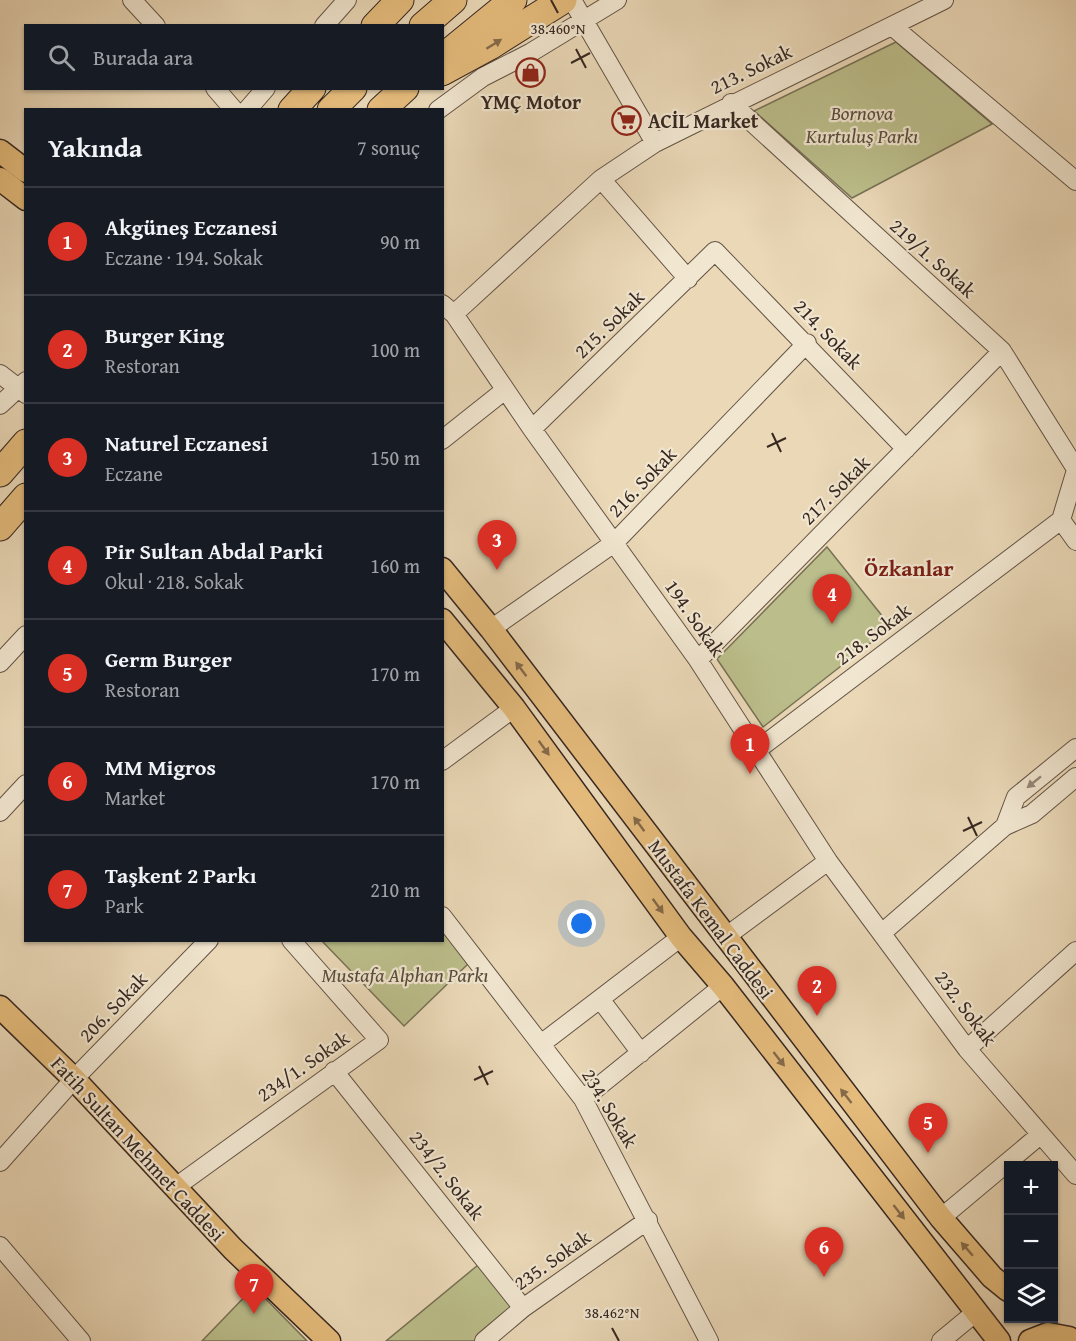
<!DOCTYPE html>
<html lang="tr">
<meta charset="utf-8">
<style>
:root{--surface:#171b24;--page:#242831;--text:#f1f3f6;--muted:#9ea1a6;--line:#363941;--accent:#d93025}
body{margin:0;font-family:"Gentium Book Plus",serif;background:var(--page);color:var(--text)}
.controls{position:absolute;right:18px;bottom:18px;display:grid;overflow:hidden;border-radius:0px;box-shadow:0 2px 4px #0004}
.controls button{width:54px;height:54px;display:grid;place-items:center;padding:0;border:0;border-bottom:2px solid var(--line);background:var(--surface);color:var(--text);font:30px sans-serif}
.you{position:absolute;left:582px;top:924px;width:21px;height:21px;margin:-15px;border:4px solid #fff;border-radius:50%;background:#1a73e8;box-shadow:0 0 0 9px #1a73e833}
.badge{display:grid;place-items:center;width:39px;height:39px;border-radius:50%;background:var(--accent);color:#fff;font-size:20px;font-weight:700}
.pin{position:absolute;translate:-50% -50px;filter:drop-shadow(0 2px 3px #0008)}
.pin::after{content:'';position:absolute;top:32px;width:21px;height:18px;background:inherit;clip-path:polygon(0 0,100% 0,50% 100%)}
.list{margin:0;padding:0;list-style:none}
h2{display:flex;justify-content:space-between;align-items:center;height:78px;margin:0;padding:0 24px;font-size:26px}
h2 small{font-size:20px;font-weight:400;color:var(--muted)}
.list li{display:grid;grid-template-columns:39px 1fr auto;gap:18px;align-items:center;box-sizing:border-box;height:108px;padding:0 24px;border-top:2px solid var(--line)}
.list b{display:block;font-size:22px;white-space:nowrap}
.list p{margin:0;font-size:20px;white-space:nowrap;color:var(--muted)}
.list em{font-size:20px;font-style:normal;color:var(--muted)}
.icon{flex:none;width:33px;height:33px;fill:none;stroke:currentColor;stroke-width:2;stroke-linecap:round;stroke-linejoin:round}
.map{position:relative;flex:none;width:1076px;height:1341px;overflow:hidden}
.search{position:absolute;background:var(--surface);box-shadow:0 2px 4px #0004;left:24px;top:24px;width:420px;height:66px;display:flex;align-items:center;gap:15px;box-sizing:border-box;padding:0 21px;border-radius:0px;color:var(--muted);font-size:22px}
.panel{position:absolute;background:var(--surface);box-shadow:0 2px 4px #0004;left:24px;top:108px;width:420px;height:834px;border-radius:0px}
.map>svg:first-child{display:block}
.green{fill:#bbbe8b;stroke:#787256;stroke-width:1.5}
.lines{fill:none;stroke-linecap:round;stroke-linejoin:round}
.minor-casing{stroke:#635346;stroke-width:20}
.major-casing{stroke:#362721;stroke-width:25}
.highway-casing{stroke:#362721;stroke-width:29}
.minor{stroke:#f1e6d0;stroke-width:18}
.major{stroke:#e5bc7c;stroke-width:22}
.highway{stroke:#e5bc7c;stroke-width:27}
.oneway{fill:#856a4a}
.oneway2{fill:#948678}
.ticks{fill:none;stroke:#362721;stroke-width:2}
.labels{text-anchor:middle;stroke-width:4.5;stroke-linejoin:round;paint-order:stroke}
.street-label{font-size:20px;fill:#362721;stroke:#f1e6d0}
.poi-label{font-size:20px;font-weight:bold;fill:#362721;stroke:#f1e6d0}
.park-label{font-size:20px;font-style:italic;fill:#574d3c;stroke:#f1e6d0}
.quarter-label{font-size:22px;font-weight:bold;fill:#7a1f14;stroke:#f1e6d0}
.ticks-label{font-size:15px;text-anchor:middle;fill:#362721;stroke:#f1e6d0;stroke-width:4.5;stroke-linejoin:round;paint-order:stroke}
</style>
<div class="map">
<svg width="1076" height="1341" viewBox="0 0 1076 1341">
<rect width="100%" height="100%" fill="#ead8b7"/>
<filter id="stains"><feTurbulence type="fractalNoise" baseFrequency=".00333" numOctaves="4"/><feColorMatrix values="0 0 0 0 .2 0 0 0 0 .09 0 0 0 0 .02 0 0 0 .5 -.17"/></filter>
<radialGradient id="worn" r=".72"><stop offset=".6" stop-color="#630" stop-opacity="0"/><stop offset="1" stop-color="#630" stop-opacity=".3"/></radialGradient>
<path class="green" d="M896 42 992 124 852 198 754 111Z
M827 547 891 627 763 727 717 659Z
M443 932 468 964 404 1026 322 941 442 940Z
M478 1265 514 1310 476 1341H386Z
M254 1287 307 1341H202Z"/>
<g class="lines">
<defs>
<path id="minor" d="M132 0 156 26
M572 0 655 143
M324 26 347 0
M892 26 1076 181
M215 88 234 110
M731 103 1002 351 1076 469
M247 110 266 88
M438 110 483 77 530 53 617 0
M601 179 688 279
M442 304 454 314 532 429 698 660 828 861 724 938
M454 314 601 179 655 143 944 0
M0 374 26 394
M0 405 26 381
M532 429 715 251 906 449
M442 440 505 390
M1061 520 1076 541
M491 629 614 543 807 343
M698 660 1002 351
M0 663 26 635
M757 750 1061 520 1076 470
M442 761 514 708
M0 812 26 784
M1005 826 1016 797 1076 748
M828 861 967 1049 1076 1175
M442 916 583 1099 709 1341
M883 932 1005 826 1032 814 1076 777
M600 999 641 1053
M541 1044 681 937
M967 1049 1076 951
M334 1071 523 1308
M583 1099 723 986
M0 1162 74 1079 209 940
M177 1186 379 1040 291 940
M941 1218 1040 1135
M0 1246 81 1341
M484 1341 523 1308 648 1220
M941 1341 976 1312"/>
<path id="major" d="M0 151 26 171
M0 179 26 199
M442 569 491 629 941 1218 992 1277 1008 1290
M442 620 514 708 681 937 723 986 999 1341
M0 1007 74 1079 233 1249 329 1341
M1030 1341 1048 1334 1069 1338"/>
<path id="highway" d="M375 26 400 0
M423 26 453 0
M442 58 513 0
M442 72 490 46 563 0
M292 110 312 88
M331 110 353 88
M381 110 405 88
M0 473 26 443
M0 527 26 497"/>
</defs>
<use href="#minor" class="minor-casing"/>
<use href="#major" class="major-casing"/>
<use href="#highway" class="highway-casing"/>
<use href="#minor" class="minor"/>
<use href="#major" class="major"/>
<use href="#highway" class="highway"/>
</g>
<defs><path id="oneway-solid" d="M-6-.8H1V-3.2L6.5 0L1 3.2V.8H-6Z" transform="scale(1.5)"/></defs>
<g class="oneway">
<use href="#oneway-solid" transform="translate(494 44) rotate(-32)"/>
<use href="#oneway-solid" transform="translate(521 669) rotate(-127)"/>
<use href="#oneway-solid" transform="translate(544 748) rotate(54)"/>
<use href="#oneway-solid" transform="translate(639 824) rotate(-127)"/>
<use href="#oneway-solid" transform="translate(658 906) rotate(54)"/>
<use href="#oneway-solid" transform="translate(779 1059) rotate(52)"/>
<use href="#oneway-solid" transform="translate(846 1096) rotate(-128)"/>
<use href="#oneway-solid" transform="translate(899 1212) rotate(52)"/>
<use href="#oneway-solid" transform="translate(967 1249) rotate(-131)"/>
</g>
<use class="oneway2" href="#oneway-solid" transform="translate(1034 782) rotate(141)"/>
<path class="ticks" d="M551 0 558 13M576 49 586 68M571 63 590 53M772 433 781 452M767 447 786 438M968 817 977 836M963 831 982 822M479 1066 488 1085M474 1080 493 1071M612 1328 619 1341"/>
<defs>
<symbol id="shop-ring" viewBox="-11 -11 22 22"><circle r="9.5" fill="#f1e6d0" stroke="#8f2418" stroke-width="1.5"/><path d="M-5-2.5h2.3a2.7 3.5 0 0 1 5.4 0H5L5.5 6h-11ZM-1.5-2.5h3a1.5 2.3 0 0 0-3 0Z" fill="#8f2418"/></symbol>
<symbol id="supermarket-ring" viewBox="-11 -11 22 22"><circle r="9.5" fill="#f1e6d0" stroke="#8f2418" stroke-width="1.5"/><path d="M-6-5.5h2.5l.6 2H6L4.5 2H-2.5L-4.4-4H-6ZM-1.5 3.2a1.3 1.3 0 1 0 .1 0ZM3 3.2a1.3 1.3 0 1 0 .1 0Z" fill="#8f2418"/></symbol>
</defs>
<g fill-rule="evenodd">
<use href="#shop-ring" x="514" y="56" width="33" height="33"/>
<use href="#supermarket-ring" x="610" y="104" width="33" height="33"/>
</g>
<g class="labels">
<g class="street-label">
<text transform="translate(751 69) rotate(-26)" y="7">213. Sokak</text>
<text transform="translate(933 258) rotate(42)" y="7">219/1. Sokak</text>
<text transform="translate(609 324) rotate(-44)" y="7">215. Sokak</text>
<text transform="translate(828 334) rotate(46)" y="7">214. Sokak</text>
<text transform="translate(642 482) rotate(-46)" y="7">216. Sokak</text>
<text transform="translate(835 490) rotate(-45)" y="7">217. Sokak</text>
<text transform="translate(695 618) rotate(55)" y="7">194. Sokak</text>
<text transform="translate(873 634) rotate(-37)" y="7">218. Sokak</text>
<text transform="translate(711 919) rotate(53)" y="7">Mustafa Kemal Caddesi</text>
<text transform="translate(113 1007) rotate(-46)" y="7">206. Sokak</text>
<text transform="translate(966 1008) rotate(53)" y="7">232. Sokak</text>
<text transform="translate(303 1066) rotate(-35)" y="7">234/1. Sokak</text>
<text transform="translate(610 1108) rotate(59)" y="7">234. Sokak</text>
<text transform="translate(138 1149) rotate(47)" y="7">Fatih Sultan Mehmet Caddesi</text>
<text transform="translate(447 1175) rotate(52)" y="7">234/2. Sokak</text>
<text transform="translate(552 1260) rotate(-35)" y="7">235. Sokak</text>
</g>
<g class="poi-label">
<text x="531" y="109">YMÇ Motor</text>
<text x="648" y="128" text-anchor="start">ACİL Market</text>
</g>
<g class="park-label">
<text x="862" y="120">Bornova<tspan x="862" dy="23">Kurtuluş Parkı</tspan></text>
<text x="405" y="982">Mustafa Alphan Parkı</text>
</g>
<g class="quarter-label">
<text x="909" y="576">Özkanlar</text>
</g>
</g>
<g class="ticks-label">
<text x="558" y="34">38.460°N</text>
<text x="612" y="1318">38.462°N</text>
</g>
<rect width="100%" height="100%" filter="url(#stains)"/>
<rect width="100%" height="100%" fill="url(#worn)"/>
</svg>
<div class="controls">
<button>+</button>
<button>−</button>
<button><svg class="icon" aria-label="layers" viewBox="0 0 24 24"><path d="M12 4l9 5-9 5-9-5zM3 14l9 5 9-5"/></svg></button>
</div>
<div class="you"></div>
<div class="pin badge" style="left:750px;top:774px">1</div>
<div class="pin badge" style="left:817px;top:1016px">2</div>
<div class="pin badge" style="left:497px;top:570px">3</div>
<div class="pin badge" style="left:832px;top:624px">4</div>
<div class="pin badge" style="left:928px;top:1153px">5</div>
<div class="pin badge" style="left:824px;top:1277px">6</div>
<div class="pin badge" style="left:254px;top:1314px">7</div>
<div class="search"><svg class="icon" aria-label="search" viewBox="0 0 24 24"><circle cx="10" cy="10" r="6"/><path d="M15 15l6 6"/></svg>Burada ara</div>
<section class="panel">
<h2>Yakında<small>7 sonuç</small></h2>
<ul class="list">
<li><span class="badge">1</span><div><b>Akgüneş Eczanesi</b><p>Eczane · 194. Sokak</p></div><em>90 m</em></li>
<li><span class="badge">2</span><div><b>Burger King</b><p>Restoran</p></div><em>100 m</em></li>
<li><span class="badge">3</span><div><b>Naturel Eczanesi</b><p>Eczane</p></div><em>150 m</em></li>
<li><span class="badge">4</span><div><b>Pir Sultan Abdal Parki</b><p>Okul · 218. Sokak</p></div><em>160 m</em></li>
<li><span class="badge">5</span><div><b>Germ Burger</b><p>Restoran</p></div><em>170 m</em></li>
<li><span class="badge">6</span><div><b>MM Migros</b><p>Market</p></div><em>170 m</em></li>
<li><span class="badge">7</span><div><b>Taşkent 2 Parkı</b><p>Park</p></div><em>210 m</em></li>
</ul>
</section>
</div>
